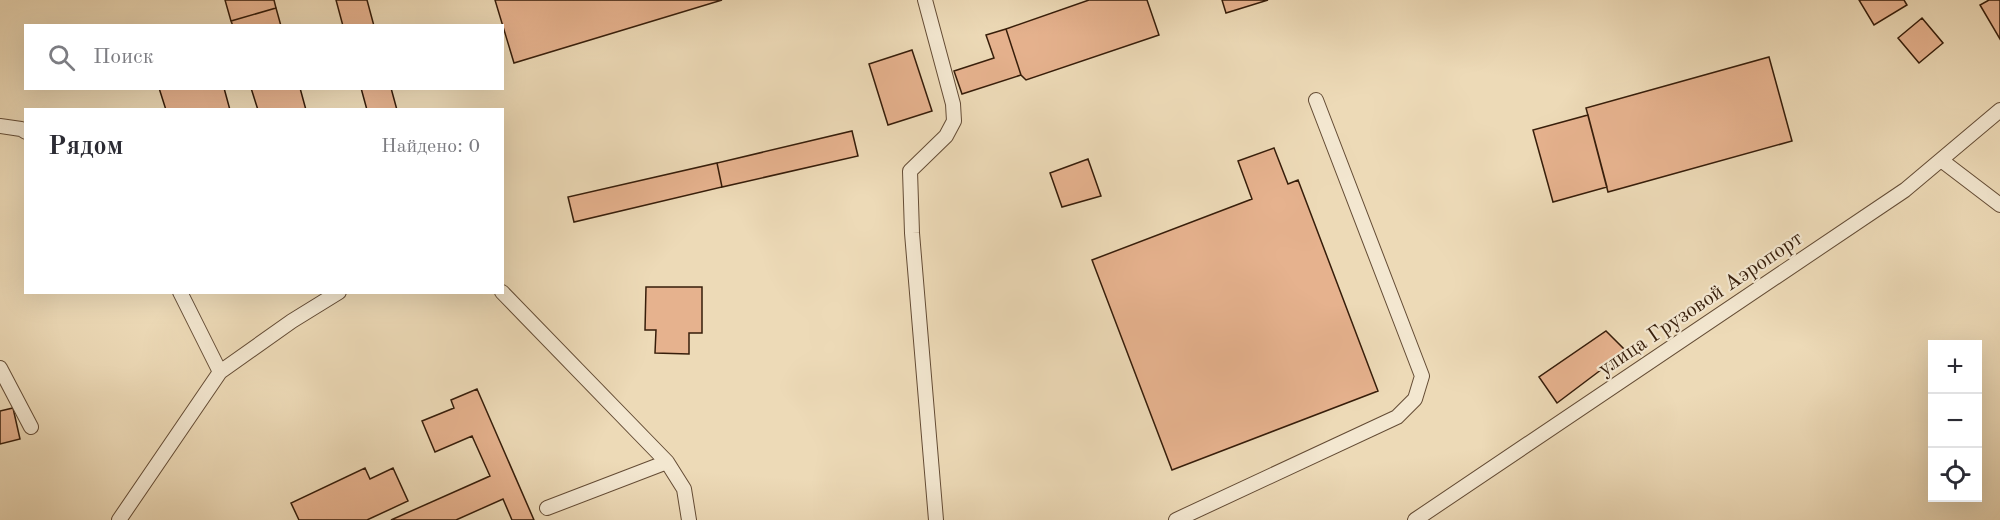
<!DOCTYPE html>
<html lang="ru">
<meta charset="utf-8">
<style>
:root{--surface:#fff;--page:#f7f7f7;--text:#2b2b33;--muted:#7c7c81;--line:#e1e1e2}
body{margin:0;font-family:"Old Standard TT",serif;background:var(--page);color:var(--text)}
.controls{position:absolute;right:18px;bottom:18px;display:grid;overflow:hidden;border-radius:0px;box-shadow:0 6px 24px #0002}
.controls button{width:54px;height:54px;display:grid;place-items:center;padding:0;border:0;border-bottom:2px solid var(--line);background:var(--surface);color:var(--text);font:30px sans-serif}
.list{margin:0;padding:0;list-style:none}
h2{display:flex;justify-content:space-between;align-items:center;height:78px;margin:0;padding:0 24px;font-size:26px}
h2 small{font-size:20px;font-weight:400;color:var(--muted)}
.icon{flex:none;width:33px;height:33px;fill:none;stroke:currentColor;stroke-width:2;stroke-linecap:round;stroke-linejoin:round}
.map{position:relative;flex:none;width:2000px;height:520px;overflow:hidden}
.search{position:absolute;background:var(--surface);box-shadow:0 6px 24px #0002;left:24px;top:24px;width:480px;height:66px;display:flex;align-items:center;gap:15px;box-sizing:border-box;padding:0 21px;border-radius:0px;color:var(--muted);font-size:22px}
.panel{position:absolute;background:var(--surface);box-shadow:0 6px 24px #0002;left:24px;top:108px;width:480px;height:186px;border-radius:0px}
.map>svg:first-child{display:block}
.building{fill:#e6b28e;stroke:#361d0a;stroke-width:1.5}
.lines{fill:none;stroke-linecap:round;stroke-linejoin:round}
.service-casing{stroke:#644c35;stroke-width:16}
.service{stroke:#f3e7d0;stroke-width:14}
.labels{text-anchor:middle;stroke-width:4.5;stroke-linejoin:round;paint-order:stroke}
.street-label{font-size:21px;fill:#361d0a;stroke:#f3e7d0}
</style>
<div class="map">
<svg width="2000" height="520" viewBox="0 0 2000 520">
<rect width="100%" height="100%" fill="#eddab7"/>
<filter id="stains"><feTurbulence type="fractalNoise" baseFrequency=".00333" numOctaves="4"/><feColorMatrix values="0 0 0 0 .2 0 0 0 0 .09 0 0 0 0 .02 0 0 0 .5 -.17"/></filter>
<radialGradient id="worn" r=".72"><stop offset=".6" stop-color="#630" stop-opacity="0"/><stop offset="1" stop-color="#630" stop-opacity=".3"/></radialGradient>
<path class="building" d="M225 0H274L276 8 231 21Z
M336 0H367L374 26H343Z
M495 0H722L514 63Z
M1089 0H1147L1159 35 1026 80 1021 75 1006 29Z
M1222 0H1268L1226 13Z
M1859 0H1904L1907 5 1874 25Z
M1989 0H2000V39L1980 5Z
M276 8 281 26H233L231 21Z
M1922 18 1943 43 1919 63 1898 38Z
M1006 29 1021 75 962 94 954 71 994 58 986 35Z
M912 50 932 111 888 125 869 64Z
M1769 57 1792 141 1608 192 1586 108Z
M159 88H224L230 110H166Z
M251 88H300L306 110H258Z
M361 88H391L397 110H367Z
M1588 115 1607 187 1553 202 1533 130Z
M852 131 858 156 722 187 717 163Z
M1274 148 1288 184 1298 180 1378 391 1172 470 1092 260 1252 199 1238 161Z
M1088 159 1101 196 1062 207 1050 173Z
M717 163 722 187 574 222 568 197Z
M646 287H702V333H689V354L655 353 656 330H645Z
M1606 331 1626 351 1557 403 1539 377Z
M477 389 534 520H512L503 499 456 520H391L490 476 472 436 435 452 422 421 454 408 451 400Z
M13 408 20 439 0 444V411Z
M365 468 370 479 393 468 408 501 367 520H299L291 503Z"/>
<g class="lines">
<defs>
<path id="service" d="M925 0 953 104 954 121 946 136 910 171 912 233 936 520
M0 126 21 129 26 132
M1941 160 2000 205
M180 292 220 372
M502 292 667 462 684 489 689 520
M0 368 31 427
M547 508 667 462
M119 520 220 372 292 321 339 292
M1176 520 1397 417 1415 399 1422 376 1316 100
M1415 520 1905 190 2000 110"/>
</defs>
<use href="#service" class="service-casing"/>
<use href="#service" class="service"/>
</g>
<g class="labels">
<g class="street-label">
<text transform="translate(1700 303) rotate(-34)" y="7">улица Грузовой Аэропорт</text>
</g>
</g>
<rect width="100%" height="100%" filter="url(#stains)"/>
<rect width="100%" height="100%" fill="url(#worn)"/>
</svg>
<div class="controls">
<button>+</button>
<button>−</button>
<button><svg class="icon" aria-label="locate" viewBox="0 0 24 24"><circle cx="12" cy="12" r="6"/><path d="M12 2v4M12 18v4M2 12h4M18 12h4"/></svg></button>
</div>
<div class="search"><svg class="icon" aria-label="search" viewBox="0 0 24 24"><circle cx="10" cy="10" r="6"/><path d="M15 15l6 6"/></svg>Поиск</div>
<section class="panel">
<h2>Рядом<small>Найдено: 0</small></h2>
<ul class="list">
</ul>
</section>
</div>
